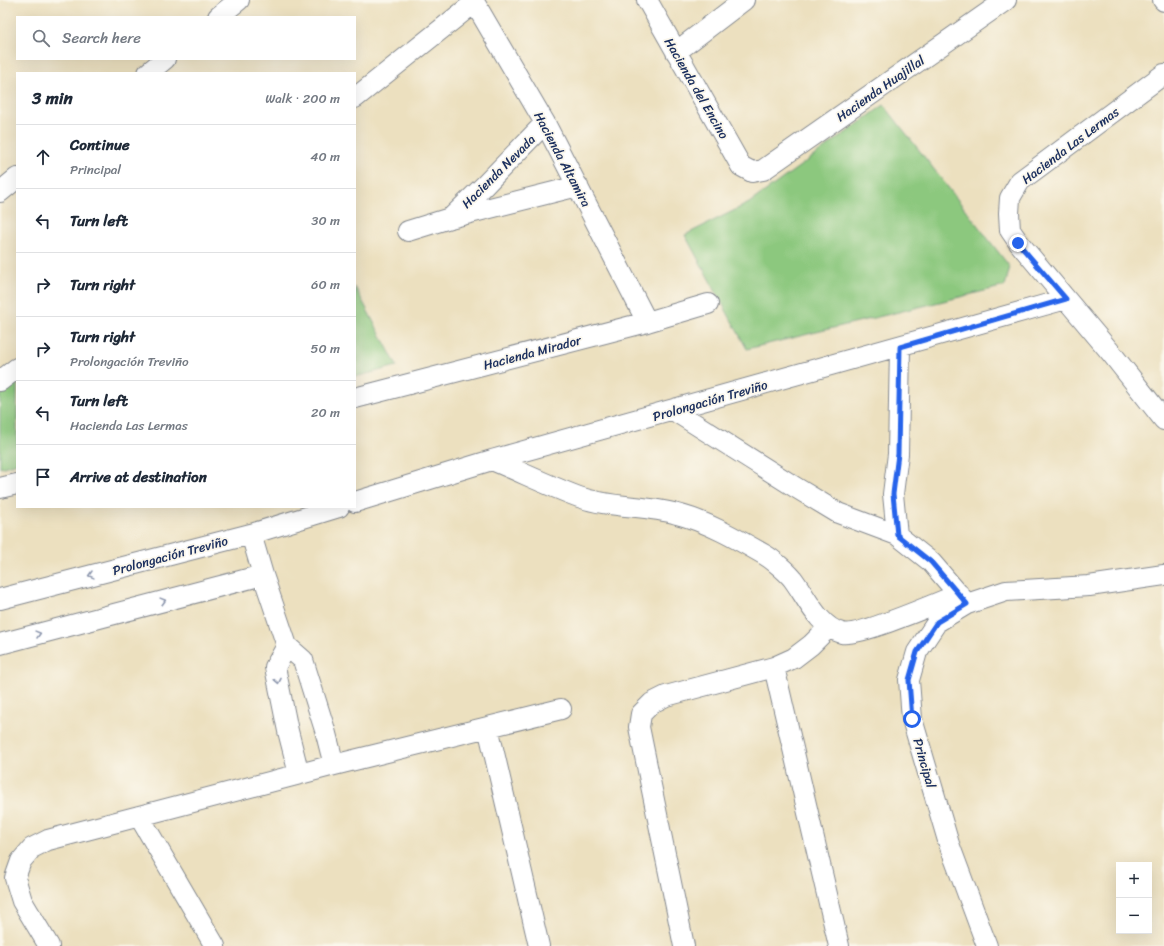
<!DOCTYPE html>
<meta charset="utf-8">
<style>
:root{--surface:#fff;--page:#f2f2f3;--text:#1f2937;--muted:#747a83;--line:#e0e1e3}
body{margin:0;font-family:Sriracha,sans-serif;background:var(--page);color:var(--text)}
.controls{position:absolute;right:12px;bottom:12px;display:grid;overflow:hidden;border-radius:0px;box-shadow:0 4px 16px #0002}
.controls button{width:36px;height:36px;display:grid;place-items:center;padding:0;border:0;border-bottom:1px solid var(--line);background:var(--surface);color:var(--text);font:20px sans-serif}
.stop{position:absolute;width:12px;height:12px;margin:-9px;border:3px solid #2563eb;border-radius:50%;background:#fff}
.stop.end{background:#2563eb;border-color:#fff;box-shadow:0 1px 4px #0008}
.list{margin:0;padding:0;list-style:none}
h2{display:flex;justify-content:space-between;align-items:center;height:52px;margin:0;padding:0 16px;font-size:17px}
h2 small{font-size:13px;font-weight:400;color:var(--muted)}
.list li{display:grid;grid-template-columns:26px 1fr auto;gap:12px;align-items:center;box-sizing:border-box;height:64px;padding:0 16px;border-top:1px solid var(--line)}
.list b{display:block;font-size:15px;white-space:nowrap}
.list p{margin:0;font-size:13px;white-space:nowrap;color:var(--muted)}
.list em{font-size:13px;font-style:normal;color:var(--muted)}
.icon{flex:none;width:22px;height:22px;fill:none;stroke:currentColor;stroke-width:2;stroke-linecap:round;stroke-linejoin:round}
.map{position:relative;flex:none;width:1164px;height:946px;overflow:hidden}
.search{position:absolute;background:var(--surface);box-shadow:0 4px 16px #0002;left:16px;top:16px;width:340px;height:44px;display:flex;align-items:center;gap:10px;box-sizing:border-box;padding:0 14px;border-radius:0px;color:var(--muted);font-size:15px}
.panel{position:absolute;background:var(--surface);box-shadow:0 4px 16px #0002;left:16px;top:72px;width:340px;height:436px;border-radius:0px}
.map>svg:first-child{display:block}
.green{fill:#8cc87e;stroke:#547c6e}
.lines{fill:none;stroke-linecap:round;stroke-linejoin:round}
.minor-casing{stroke:#84888e;stroke-width:22}
.minor{stroke:#fff;stroke-width:20}
.oneway{stroke:#8d97ae}
.route{stroke:#2563eb;stroke-width:5}
.labels{text-anchor:middle;stroke-width:3.5;stroke-linejoin:round;paint-order:stroke}
.street-label{font-size:13px;fill:#1b2f5e;stroke:#fbf7ec}
</style>
<div class="map">
<svg width="1164" height="946" viewBox="0 0 1164 946">
<rect width="100%" height="100%" fill="#fbf7ec"/>
<filter id="ink" filterUnits="userSpaceOnUse"><feTurbulence type="fractalNoise" baseFrequency=".025" numOctaves="2"/><feDisplacementMap in="SourceGraphic" scale="8" xChannelSelector="R" yChannelSelector="G"/><feConvolveMatrix kernelMatrix="1 2 1 2 8 2 1 2 1" color-interpolation-filters="sRGB"/></filter>
<filter id="wash" filterUnits="userSpaceOnUse"><feTurbulence type="fractalNoise" baseFrequency=".012" numOctaves="4" result="noise"/><feDisplacementMap in="SourceGraphic" scale="16" xChannelSelector="R" yChannelSelector="G"/><feGaussianBlur stdDeviation="0.9" result="paint"/><feColorMatrix in="noise" values="0 0 0 0 0 0 0 0 0 0 0 0 0 0 0 0 0 1.4 0 .05"/><feComposite in="paint" operator="in"/></filter>
<g filter="url(#wash)">
<rect width="100%" height="100%" fill="#ece0bf"/>
<path class="green" d="M884 105 1010 267 1005 286 747 349 685 235 749 203Z
M355 287 397 366 355 377Z
M17 382V463L0 468V396Z"/>
</g>
<g filter="url(#ink)">
<g class="lines">
<defs>
<path id="minor" d="M473 0 545 123 647 322
M647 0 741 166 752 172 763 170 1006 0
M1163 0 1164 1
M218 17 239 0
M676 52 744 0
M148 73 165 59
M1164 74 1020 181 1010 198 1009 213 1010 230 1019 243 1112 354 1164 420
M355 98 474 3
M0 192 17 178
M451 218 484 186 545 123
M408 231 450 218 578 186
M0 381 17 368
M355 398 647 322 708 304
M673 410 795 487 838 513 897 535 931 562 967 604
M492 460C521 472 549 486 579 497 610 508 645 505 677 514 706 521 739 540 765 555 772 559 786 571 792 578 806 596 818 627 842 633 859 637 939 602 959 594
M0 488 17 484
M355 502 492 460 1066 299
M251 534 263 575 287 646 303 660 325 730 334 765
M897 535 893 494 898 454 900 347
M0 599 251 534 339 507
M0 644 263 575
M287 646 275 667 288 731 299 774
M774 667 839 946
M488 727 539 946
M139 816 215 946
M49 946 22 901 15 878 21 861 32 848 48 840 334 765 561 709
M684 946 639 727 641 714 652 703 666 696 774 667 794 658 811 645 829 627
M987 946 949 844 912 719 909 680 917 652 937 622 967 604 1006 591 1089 586 1164 575"/>
</defs>
<use href="#minor" class="minor-casing"/>
<use href="#minor" class="minor"/>
</g>
<defs><path id="oneway-chevron" d="M-2-3.5L2.5 0L-2 3.5" fill="none" stroke-width="1.6" stroke-linecap="round" stroke-linejoin="round"/></defs>
<g class="oneway">
<use href="#oneway-chevron" transform="translate(91 575) rotate(165)"/>
<use href="#oneway-chevron" transform="translate(163 601) rotate(-15)"/>
<use href="#oneway-chevron" transform="translate(38 634) rotate(-15)"/>
<use href="#oneway-chevron" transform="translate(278 681) rotate(79)"/>
</g>
</g>
<g class="lines" filter="url(#ink)">
<path class="route" d="M912 719 909 680 917 652 937 622 967 604 931 562 897 535 893 494 898 454 900 347 1066 299 1018 243"/>
</g>
<g class="labels">
<g class="street-label">
<text transform="translate(697 88) rotate(60)" y="5">Hacienda del Encino</text>
<text transform="translate(880 88) rotate(-35)" y="5">Hacienda Huajillal</text>
<text transform="translate(1070 145) rotate(-37)" y="5">Hacienda Las Lermas</text>
<text transform="translate(563 159) rotate(62)" y="5">Hacienda Altamira</text>
<text transform="translate(498 171) rotate(-45)" y="5">Hacienda Nevada</text>
<text transform="translate(532 352) rotate(-15)" y="5">Hacienda Mirador</text>
<text transform="translate(710 400) rotate(-16)" y="5">Prolongación Treviño</text>
<text transform="translate(170 555) rotate(-15)" y="5">Prolongación Treviño</text>
<text transform="translate(925 763) rotate(74)" y="5">Principal</text>
</g>
</g>
</svg>
<div class="controls">
<button>+</button>
<button>−</button>
</div>
<div class="stop" style="left:912px;top:719px"></div>
<div class="stop end" style="left:1018px;top:243px"></div>
<div class="search"><svg class="icon" aria-label="search" viewBox="0 0 24 24"><circle cx="10" cy="10" r="6"/><path d="M15 15l6 6"/></svg>Search here</div>
<section class="panel">
<h2>3 min<small>Walk · 200 m</small></h2>
<ul class="list">
<li><svg class="icon" aria-label="ahead" viewBox="0 0 24 24"><path d="M12 20V5M6 11l6-6 6 6"/></svg><div><b>Continue</b><p>Principal</p></div><em>40 m</em></li>
<li><svg class="icon" aria-label="left" viewBox="0 0 24 24"><path d="M17 20v-9H6M10 6l-5 5 5 5"/></svg><div><b>Turn left</b></div><em>30 m</em></li>
<li><svg class="icon" aria-label="right" viewBox="0 0 24 24"><path d="M7 20v-9h11M14 6l5 5-5 5"/></svg><div><b>Turn right</b></div><em>60 m</em></li>
<li><svg class="icon" aria-label="right" viewBox="0 0 24 24"><path d="M7 20v-9h11M14 6l5 5-5 5"/></svg><div><b>Turn right</b><p>Prolongación Treviño</p></div><em>50 m</em></li>
<li><svg class="icon" aria-label="left" viewBox="0 0 24 24"><path d="M17 20v-9H6M10 6l-5 5 5 5"/></svg><div><b>Turn left</b><p>Hacienda Las Lermas</p></div><em>20 m</em></li>
<li><svg class="icon" aria-label="arrive" viewBox="0 0 24 24"><path d="M6 21V4h12l-3 4 3 4H6"/></svg><div><b>Arrive at destination</b></div></li>
</ul>
</section>
</div>
